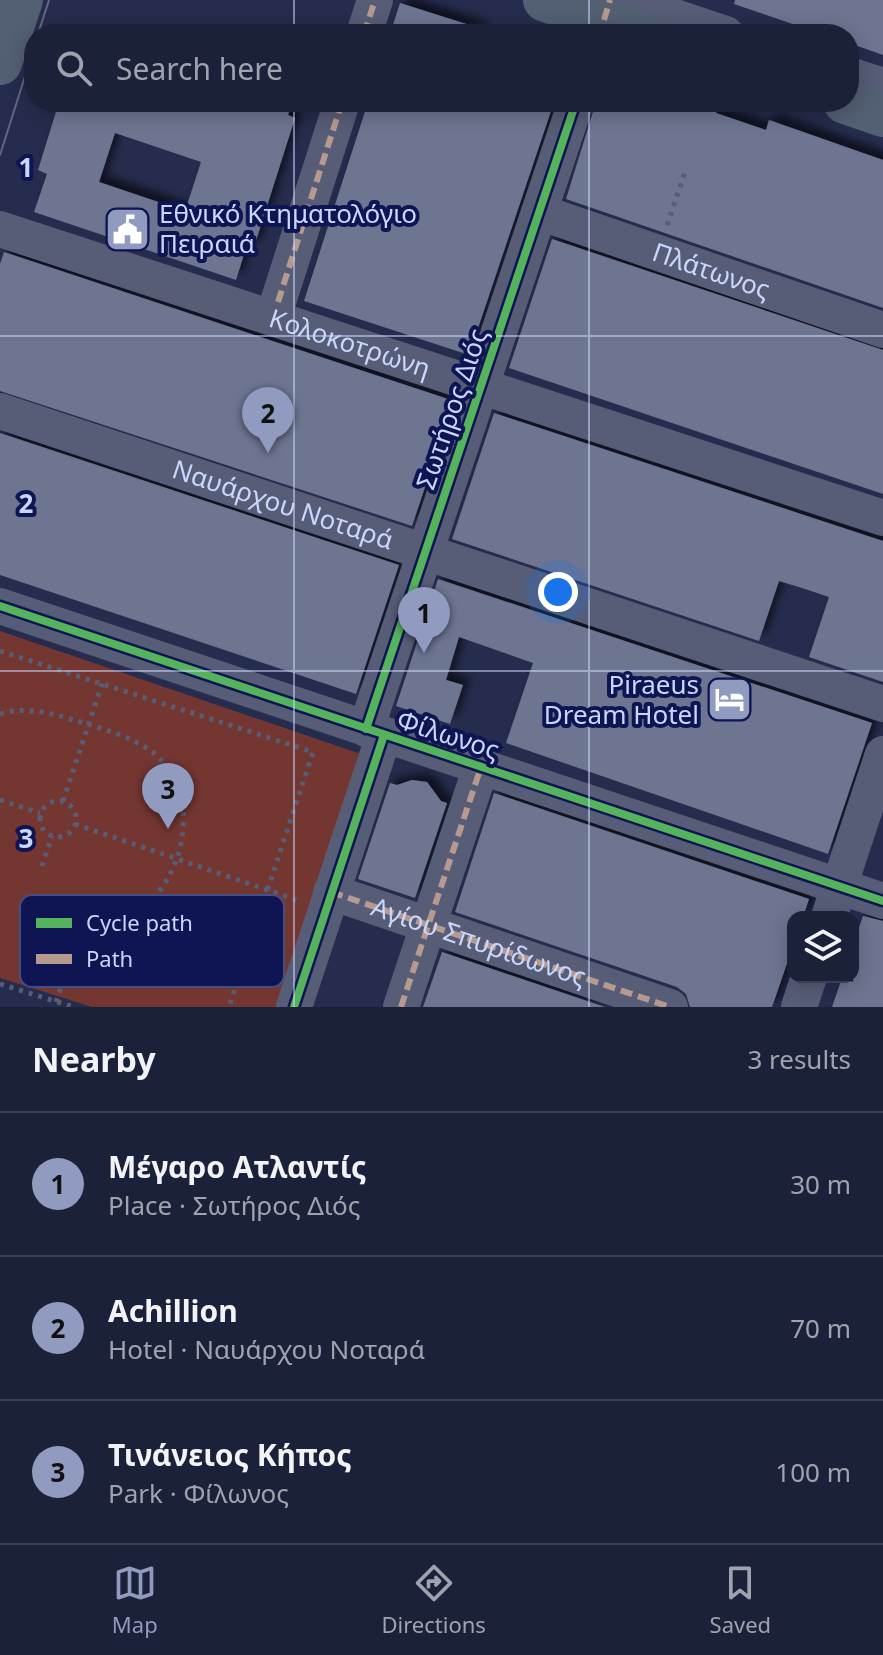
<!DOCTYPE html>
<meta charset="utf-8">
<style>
:root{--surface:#1c213a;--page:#252942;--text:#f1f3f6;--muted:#a0a3af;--line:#3a3e54;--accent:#919bbf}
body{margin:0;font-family:"Noto Sans",sans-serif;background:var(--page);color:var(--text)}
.controls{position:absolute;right:24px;bottom:24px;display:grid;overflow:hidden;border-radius:16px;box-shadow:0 4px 20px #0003}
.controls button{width:72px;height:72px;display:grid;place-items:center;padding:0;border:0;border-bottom:2px solid var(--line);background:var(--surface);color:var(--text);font:40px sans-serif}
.you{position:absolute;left:558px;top:592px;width:28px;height:28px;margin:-20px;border:6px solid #fff;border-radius:50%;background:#1a73e8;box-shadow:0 0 0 12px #1a73e833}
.badge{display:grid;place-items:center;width:52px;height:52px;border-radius:50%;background:var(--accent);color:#111;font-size:26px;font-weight:700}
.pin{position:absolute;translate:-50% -66px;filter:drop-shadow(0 2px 4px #0008)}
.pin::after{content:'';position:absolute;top:42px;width:28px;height:24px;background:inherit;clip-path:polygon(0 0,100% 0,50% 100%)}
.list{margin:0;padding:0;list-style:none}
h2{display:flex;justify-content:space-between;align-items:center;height:104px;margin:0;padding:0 32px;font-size:34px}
h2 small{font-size:26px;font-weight:400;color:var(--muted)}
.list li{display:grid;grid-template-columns:52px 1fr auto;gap:24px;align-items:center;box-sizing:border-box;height:144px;padding:0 32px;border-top:2px solid var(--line)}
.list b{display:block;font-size:30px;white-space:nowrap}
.list p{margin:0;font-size:26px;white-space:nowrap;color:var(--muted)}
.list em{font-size:26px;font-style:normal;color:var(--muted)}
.icon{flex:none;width:44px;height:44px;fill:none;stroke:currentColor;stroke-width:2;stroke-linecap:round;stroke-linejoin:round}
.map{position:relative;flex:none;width:883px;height:1007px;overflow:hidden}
.search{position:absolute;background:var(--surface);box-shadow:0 4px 20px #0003;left:24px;right:24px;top:24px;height:88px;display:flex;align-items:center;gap:20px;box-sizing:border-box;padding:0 28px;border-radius:32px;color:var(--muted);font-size:30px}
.sheet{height:536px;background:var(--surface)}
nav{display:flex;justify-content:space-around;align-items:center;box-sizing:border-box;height:112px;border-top:2px solid var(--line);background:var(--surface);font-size:22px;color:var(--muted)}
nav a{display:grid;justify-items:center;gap:4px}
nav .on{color:var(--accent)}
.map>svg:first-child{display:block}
.green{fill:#743631}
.building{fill:#6d7491;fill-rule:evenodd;filter:url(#shadow)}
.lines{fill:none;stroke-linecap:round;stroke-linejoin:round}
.path{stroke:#585d74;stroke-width:5;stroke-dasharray:4 6;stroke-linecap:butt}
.minor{stroke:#575d77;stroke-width:36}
.major{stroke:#535f73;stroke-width:44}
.tram{stroke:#62687e;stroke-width:2}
.quiet{stroke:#b69a8f;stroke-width:6;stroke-dasharray:12 6;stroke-linecap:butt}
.cycleway-casing{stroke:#0e1552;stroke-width:13}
.cycleway{stroke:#56b35d;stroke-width:8}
.grid{fill:none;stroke:#cad7fd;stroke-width:2;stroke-opacity:0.55}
.labels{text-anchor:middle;stroke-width:8;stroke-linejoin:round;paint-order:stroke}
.poi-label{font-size:26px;fill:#cad7fd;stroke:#0e1552;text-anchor:start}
.street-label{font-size:26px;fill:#cad7fd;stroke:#0e1552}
.key{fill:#0e1552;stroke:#464f85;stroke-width:2}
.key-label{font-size:22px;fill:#cad7fd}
.grid-label{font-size:26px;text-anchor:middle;font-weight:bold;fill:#cad7fd;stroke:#0e1552;stroke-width:8;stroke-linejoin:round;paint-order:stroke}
</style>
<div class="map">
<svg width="883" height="1007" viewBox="0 0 883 1007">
<defs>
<filter id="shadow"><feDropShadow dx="7" dy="-7" stdDeviation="4" flood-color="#0009"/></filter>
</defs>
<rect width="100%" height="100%" fill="#262c4d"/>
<path class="green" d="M0 631 361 754 279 1007H92L0 978Z"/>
<path class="building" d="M735 0H883V55L849 43V34H822L734 4Z
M400 3 482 29 481 34H390Z
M59 102H292L288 115 295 118 254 247 247 245 236 280 34 212 47 174 38 170ZM115 133 201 162 185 211 99 182Z
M368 102H554L469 355 304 301Z
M596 102H700L717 108 716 113 766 130 769 120 883 160V308L566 199Z
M552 239 883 350V494L509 368Z
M4 252 454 401 412 526 0 391V264Z
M494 413 883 541V682L809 657 829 597 802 588 779 581 759 641 452 539Z
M0 433 399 565 356 694 0 575Z
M438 579 872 723 828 854 506 743 533 663 459 637 446 680 463 685 450 724 396 706Z
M412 780 427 782 441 801 447 803 415 898 358 879 390 783 397 785Z
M494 793 809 899 803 917H793V946L772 1007H690L686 994 677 987 455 912Z
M863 916 883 921V1007H832L842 978 853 982V945Z
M442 952 605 1007H423Z"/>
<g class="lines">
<path class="path" d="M708 105 709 102
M667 225 685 172
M0 651 313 752 229 1007
M0 714C28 705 56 715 84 723 107 730 137 739 156 755 219 811 165 939 81 926L78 937 82 942 80 952 72 953
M0 800 40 813
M63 801 103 681
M40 819a18 18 0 1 1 36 0a18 18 0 1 1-36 0Z
M75 824 297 900
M42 866 52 836
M0 984 74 1007
M56 1002 72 953 66 944 70 939 78 937"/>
<g class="minor">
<path d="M624 0 726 34"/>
<path d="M364 34 375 0"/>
<path d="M849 75 883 86"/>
<path id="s1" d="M539 212 883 330"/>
<path id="s2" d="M0 229 883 518"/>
<path d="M278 302 342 102"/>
<path id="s3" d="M0 411 883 704"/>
<path d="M0 606 883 901"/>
<path d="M366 729 576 102"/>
<path id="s4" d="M331 892 670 1007"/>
<path d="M829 917 883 754"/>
<path d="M294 1007 384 735"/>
<path d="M401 1007 481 767"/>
<path d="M799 1007 809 977"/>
</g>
<path class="major" d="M545 0 645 34
M0 63 21 0
M845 102 883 115"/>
<path class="tram" d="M38 34 49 0
M0 155 34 48"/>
<path class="quiet" d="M604 20 610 0
M364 34 375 0
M278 302 342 102
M331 892 670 1007
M401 1007 481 767"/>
<defs>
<path id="cycleway" d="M0 606 883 901
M366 729 576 102
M294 1007 384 735"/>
</defs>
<use href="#cycleway" class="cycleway-casing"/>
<use href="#cycleway" class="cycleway"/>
</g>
<path class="grid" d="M294 0V34M589 0V34M294 102V1007M589 102V1007M0 336H883M0 671H883"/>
<defs>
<symbol id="civic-square" viewBox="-11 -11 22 22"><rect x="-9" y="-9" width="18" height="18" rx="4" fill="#919bbf" stroke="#0e1552"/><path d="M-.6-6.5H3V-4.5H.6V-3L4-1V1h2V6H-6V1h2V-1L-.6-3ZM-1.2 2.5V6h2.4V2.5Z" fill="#fff"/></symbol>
<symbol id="hotel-square" viewBox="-11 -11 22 22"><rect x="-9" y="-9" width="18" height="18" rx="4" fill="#919bbf" stroke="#0e1552"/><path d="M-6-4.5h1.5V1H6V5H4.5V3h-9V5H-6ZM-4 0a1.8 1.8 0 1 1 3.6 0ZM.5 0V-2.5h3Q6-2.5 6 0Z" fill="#fff"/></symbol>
</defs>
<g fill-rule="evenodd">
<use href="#civic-square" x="102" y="204" width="51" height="51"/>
<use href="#hotel-square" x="704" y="674" width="51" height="51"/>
</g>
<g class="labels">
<g class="poi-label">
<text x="159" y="223">Εθνικό Κτηματολόγιο<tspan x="159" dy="30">Πειραιά</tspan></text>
<text x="699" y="694" text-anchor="end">Piraeus<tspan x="699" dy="30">Dream Hotel</tspan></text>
</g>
<g class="street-label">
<text dy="9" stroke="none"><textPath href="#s1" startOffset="182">Πλάτωνος</textPath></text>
<text dy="9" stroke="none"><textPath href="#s2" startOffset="368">Κολοκοτρώνη</textPath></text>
<text transform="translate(452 409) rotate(-71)" y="9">Σωτήρος Διός</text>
<text dy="9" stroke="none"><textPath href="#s3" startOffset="298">Ναυάρχου Νοταρά</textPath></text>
<text transform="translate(448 735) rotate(18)" y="9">Φίλωνος</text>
<text dy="9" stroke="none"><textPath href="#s4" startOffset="156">Αγίου Σπυρίδωνος</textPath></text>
</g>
</g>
<rect x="20" y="895" width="264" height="92" rx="12" class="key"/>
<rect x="36" y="918" width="36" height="10" fill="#56b35d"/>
<rect x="36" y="954" width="36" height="10" fill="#b69a8f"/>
<g class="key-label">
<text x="86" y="931">Cycle path</text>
<text x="86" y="967">Path</text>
</g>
<g class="grid-label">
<text x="26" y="177">1</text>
<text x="26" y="513">2</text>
<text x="26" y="848">3</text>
</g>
</svg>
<div class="controls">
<button><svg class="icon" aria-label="layers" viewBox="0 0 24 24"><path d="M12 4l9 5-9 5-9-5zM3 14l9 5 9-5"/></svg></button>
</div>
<div class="you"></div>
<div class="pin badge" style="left:424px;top:653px">1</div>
<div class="pin badge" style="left:268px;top:453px">2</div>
<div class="pin badge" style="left:168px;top:829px">3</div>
<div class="search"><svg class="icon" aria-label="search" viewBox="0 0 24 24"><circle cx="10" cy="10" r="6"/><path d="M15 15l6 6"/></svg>Search here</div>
</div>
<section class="sheet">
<h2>Nearby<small>3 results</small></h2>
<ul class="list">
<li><span class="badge">1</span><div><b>Μέγαρο Ατλαντίς</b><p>Place · Σωτήρος Διός</p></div><em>30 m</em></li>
<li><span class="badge">2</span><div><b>Achillion</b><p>Hotel · Ναυάρχου Νοταρά</p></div><em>70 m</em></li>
<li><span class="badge">3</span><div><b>Τινάνειος Κήπος</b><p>Park · Φίλωνος</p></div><em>100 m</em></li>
</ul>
</section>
<nav>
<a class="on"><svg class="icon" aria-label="map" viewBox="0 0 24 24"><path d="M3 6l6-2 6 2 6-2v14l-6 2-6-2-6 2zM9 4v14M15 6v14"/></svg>Map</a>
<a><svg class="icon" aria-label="directions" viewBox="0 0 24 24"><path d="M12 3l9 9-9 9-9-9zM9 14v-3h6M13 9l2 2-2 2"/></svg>Directions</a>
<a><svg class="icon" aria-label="saved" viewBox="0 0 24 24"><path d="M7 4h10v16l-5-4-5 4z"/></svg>Saved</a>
</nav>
